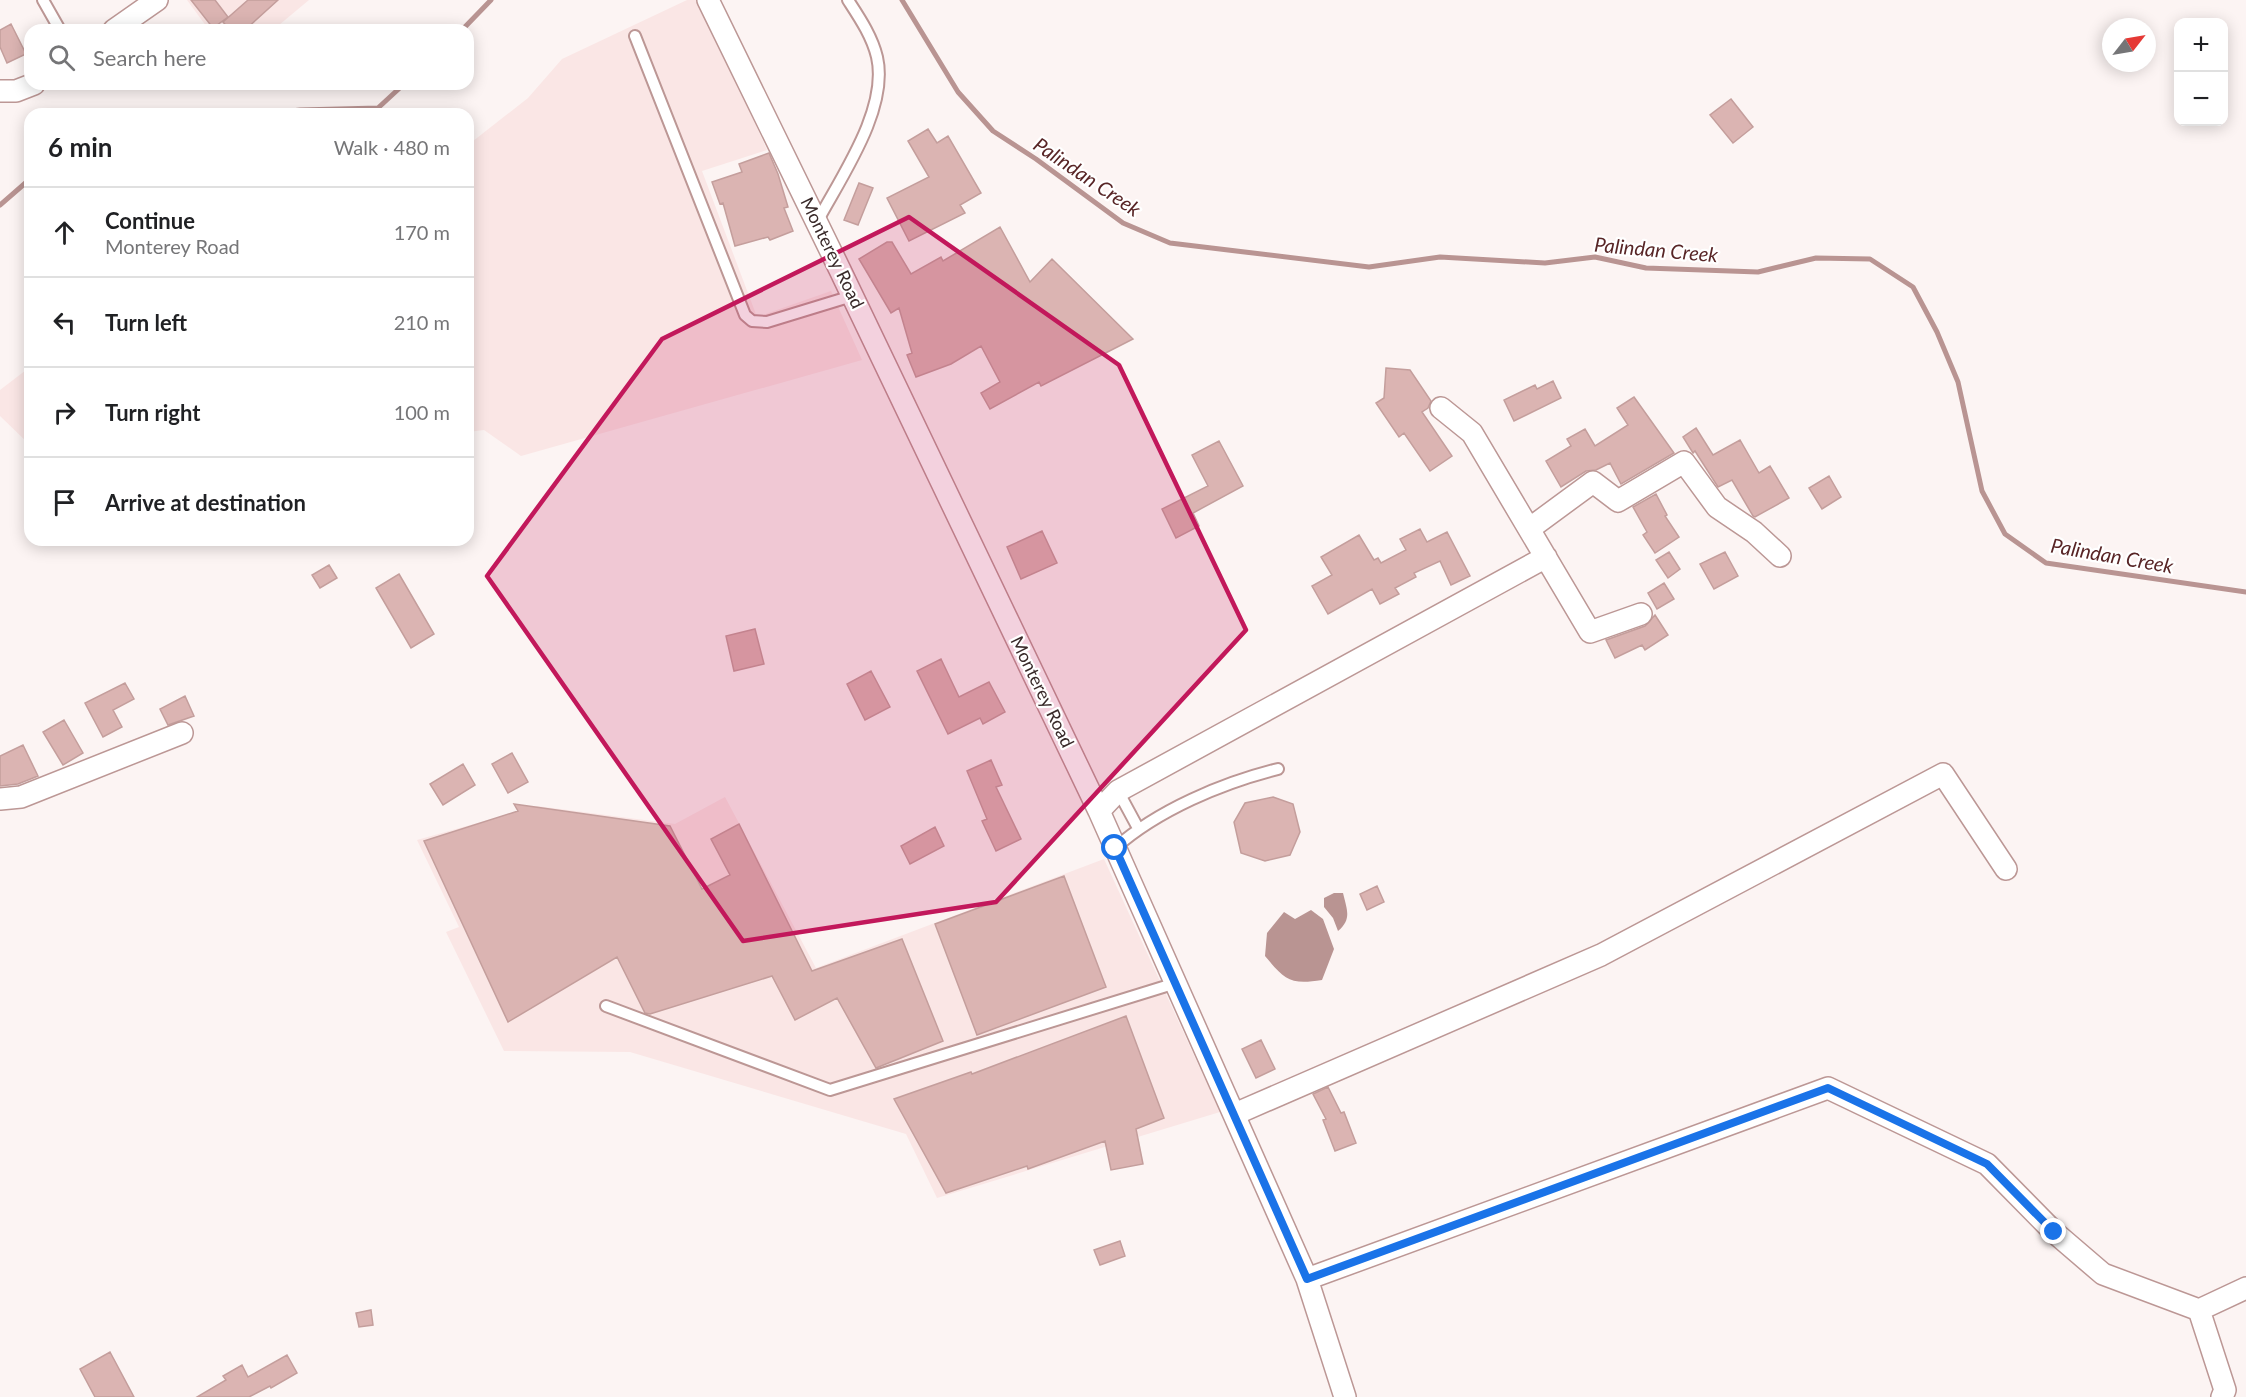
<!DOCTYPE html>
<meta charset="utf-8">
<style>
:root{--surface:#fff;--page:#f6f6f6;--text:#202124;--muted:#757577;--line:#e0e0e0}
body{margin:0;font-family:Lato,sans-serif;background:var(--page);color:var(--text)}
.controls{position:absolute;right:18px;top:18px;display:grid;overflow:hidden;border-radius:12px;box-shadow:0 3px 15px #0003}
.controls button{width:54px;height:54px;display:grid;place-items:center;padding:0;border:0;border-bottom:2px solid var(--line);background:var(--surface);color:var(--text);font:30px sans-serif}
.compass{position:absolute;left:2102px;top:18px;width:54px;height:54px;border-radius:50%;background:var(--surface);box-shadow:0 3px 15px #0003;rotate:59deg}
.stop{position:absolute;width:18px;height:18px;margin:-14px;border:4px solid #1a73e8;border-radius:50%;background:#fff}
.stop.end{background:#1a73e8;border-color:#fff;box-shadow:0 2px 6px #0008}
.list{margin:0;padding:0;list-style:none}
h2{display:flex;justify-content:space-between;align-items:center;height:78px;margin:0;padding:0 24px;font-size:26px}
h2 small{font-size:20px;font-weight:400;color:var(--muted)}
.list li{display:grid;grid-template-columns:39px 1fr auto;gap:18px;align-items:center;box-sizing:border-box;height:90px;padding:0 24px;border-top:2px solid var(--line)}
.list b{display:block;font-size:22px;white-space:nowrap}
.list p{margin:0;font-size:20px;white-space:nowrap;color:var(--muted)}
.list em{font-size:20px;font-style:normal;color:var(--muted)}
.icon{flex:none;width:33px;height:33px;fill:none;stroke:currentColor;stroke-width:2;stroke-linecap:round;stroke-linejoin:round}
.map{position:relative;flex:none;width:2246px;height:1397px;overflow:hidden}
.search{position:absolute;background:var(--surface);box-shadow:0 3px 15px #0003;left:24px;top:24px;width:450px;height:66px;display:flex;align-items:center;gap:15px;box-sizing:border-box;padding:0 21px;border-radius:18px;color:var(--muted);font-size:22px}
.panel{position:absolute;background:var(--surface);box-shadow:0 3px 15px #0003;left:24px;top:108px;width:450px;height:438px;border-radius:18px}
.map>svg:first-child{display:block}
.built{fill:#fae6e5}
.water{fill:#b99492}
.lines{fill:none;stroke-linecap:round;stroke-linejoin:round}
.stream{stroke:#b99492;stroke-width:5}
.building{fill:#dbb4b2;stroke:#c49e9c;stroke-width:1.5}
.service-casing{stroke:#bc9795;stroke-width:14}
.minor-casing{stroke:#bc9795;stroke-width:24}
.service{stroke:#fff;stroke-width:10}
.minor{stroke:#fff;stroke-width:21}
.route{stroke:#1a73e8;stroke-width:8}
.marked{fill:#c2185b;fill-opacity:0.2;stroke:#c2185b;stroke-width:4.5;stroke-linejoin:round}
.labels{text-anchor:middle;stroke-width:4.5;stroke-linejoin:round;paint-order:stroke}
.street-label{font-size:18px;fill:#392a2a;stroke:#fff}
.water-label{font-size:20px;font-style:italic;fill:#582526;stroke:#fff}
</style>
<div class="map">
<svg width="2246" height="1397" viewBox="0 0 2246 1397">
<rect width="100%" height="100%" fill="#fcf4f3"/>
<path class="built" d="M187 0H309L273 30H209Z
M687 0H700L767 150 702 171 757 317 831 291 862 360 521 456 484 430 468 432V145L528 98 562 59Z
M30 367V445L0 416V390Z
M725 797 816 968 1104 859 1220 1112 937 1198 906 1134 630 1052 504 1051 446 932 459 927 417 840 537 806 675 824Z"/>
<path class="water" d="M1334 893H1343C1347 910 1352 919 1338 931L1333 918 1324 907V898Z
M1311 910 1323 919 1334 949 1322 980C1290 985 1285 980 1265 956L1267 933 1284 912 1295 919Z"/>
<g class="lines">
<path class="stream" d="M902 0 958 92 993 131 1036 159 1123 223 1170 243 1369 267 1440 257 1545 263 1595 257 1646 268 1758 272 1816 258 1870 259 1913 287 1937 332 1958 382 1982 491 2005 534 2046 563 2246 592
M462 30 491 0
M265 114 300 110 378 108 404 84
M0 205 30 179"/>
</g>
<path class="building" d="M191 0H215L228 17 213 28Z
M248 0H278L245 30H230L223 22Z
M11 24 26 54 7 63 0 47V30Z
M1731 99 1753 127 1733 143 1710 115Z
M928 129 937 143 948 136 981 193 960 205 965 213 909 241 887 198 929 177 908 141Z
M769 153 778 174 788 207 784 208 793 231 770 240 768 237 735 246 723 203 720 204 712 182 742 172 739 164Z
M859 183 873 188 858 225 844 220Z
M1000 227 1030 282 1052 259 1133 339 1041 386 1039 382 990 409 981 393 1000 382 981 346 951 364 916 377 907 355 912 353 899 308 891 313 859 259 887 242H892L911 274 941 257 943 261Z
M1386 368 1410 370 1431 401 1428 408 1422 412 1452 456 1430 471 1404 433 1399 437 1376 403 1384 398Z
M1553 381 1561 398 1514 421 1504 400 1535 385 1537 389Z
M1634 397 1674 453 1621 484 1610 463 1596 470 1586 471 1561 487 1546 461 1571 446 1567 439 1585 429 1595 446 1628 425 1617 408Z
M1696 428 1713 455 1740 440 1759 473 1770 466 1789 498 1755 517 1753 516 1732 480 1718 487 1695 451 1693 453 1683 437Z
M1219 441 1243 486 1193 513 1199 526 1176 538 1162 509 1208 486 1192 455Z
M1829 476 1841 497 1822 509 1809 488Z
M1656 494 1667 515 1665 516 1679 537 1655 553 1643 535 1647 532 1633 507Z
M1420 529 1427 542 1447 532 1470 576 1451 585 1440 561 1414 573 1416 577 1395 588 1399 594 1380 604 1372 589 1328 614 1312 586 1332 575 1321 557 1359 535 1374 560 1378 558 1381 563 1406 550 1400 539Z
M1042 531 1057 563 1021 579 1007 547Z
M1669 552 1680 569 1668 578 1656 560Z
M1725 552 1738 576 1714 589 1700 564Z
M329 565 337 578 320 588 312 575Z
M399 574 434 634 411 648 376 588Z
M1664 583 1674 599 1657 609 1648 593Z
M1655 615 1668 635 1645 650 1642 645 1615 658 1606 640 1645 626Z
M755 629 764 664 734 671 726 636Z
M941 659 959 697 989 682 1005 712 983 724 980 718 948 734 917 671Z
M871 671 890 707 865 720 847 684Z
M125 683 134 699 113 710 122 727 103 737 85 703Z
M185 696 194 716 168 725 160 709Z
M64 720 83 753 63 765 43 732Z
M23 745 38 776 18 784 0 786V756Z
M512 753 528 782 508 793 492 764Z
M991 760 1002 785 996 787 1021 839 996 851 982 821 987 819 967 771Z
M463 764 475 785 443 805 430 784Z
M1273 797 1293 804 1300 832 1290 855 1265 861 1241 853 1234 822 1245 803Z
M514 804 670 826 702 889 730 875 711 839 739 824 812 971 902 939 943 1041 876 1068 837 998 795 1020 772 976 650 1014 645 1013 617 957 508 1022 424 841 518 811Z
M935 827 944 846 910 864 901 846Z
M1064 876 1106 987 977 1035 935 924Z
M1377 886 1384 902 1367 910 1360 894Z
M1126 1016 1164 1118 1136 1129 1143 1164 1111 1170 1105 1141 1028 1169 1027 1166 946 1193 894 1099 971 1072 972 1074Z
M1261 1040 1275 1069 1256 1078 1242 1049Z
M1328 1087 1341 1113 1344 1112 1356 1143 1335 1151 1323 1120 1326 1119 1313 1094Z
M1120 1241 1125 1256 1100 1265 1094 1250Z
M371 1310 373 1325 359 1327 356 1313Z
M110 1352 134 1397H95L80 1369Z
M287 1355 297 1373 271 1388 270 1386 249 1397H197L226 1380 223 1376 242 1365 248 1377Z"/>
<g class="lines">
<defs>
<path id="service" d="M43 0 60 30
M635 36 745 315 752 321 767 322 852 296
M817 222C841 177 889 109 877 57 872 36 859 17 848 0
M1118 791 1138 828
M1115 848C1158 810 1222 783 1278 769
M606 1006 830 1090 1176 983"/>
<path id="minor" d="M708 0 840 270 1099 811 1307 1279 1345 1397
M114 30 157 0
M0 91H16L34 84
M1441 408 1472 433 1590 632 1641 614
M1529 529 1593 482 1618 501 1684 462 1717 507 1754 532 1780 556
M0 799 21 797 182 733
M1099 811 1118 791 1546 557
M1235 1114 1601 955 1943 774 2006 869
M1307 1279 1828 1088 1987 1164 2054 1232 2103 1274 2199 1310 2246 1288
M2199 1310 2225 1390 2222 1397"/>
</defs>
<use href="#service" class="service-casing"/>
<use href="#minor" class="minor-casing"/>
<use href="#service" class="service"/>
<use href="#minor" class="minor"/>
</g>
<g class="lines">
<path class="route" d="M1115 848 1307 1279 1828 1088 1987 1164 2054 1232"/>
</g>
<path class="marked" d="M909 217 1119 365 1246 630 996 902 743 941 487 576 662 339Z"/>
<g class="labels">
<g class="street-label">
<text transform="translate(832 253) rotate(64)" y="6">Monterey Road</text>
<text transform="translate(1042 692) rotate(64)" y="6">Monterey Road</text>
</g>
<g class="water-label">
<text transform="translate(1087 177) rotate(34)" y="7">Palindan Creek</text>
<text transform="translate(1656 250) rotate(5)" y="7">Palindan Creek</text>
<text transform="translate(2112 556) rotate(10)" y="7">Palindan Creek</text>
</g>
</g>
</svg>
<div class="controls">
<button>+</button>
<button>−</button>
</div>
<svg class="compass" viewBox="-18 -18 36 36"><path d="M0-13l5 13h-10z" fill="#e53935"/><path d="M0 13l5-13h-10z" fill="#757577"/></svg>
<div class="stop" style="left:1115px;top:848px"></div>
<div class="stop end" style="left:2054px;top:1232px"></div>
<div class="search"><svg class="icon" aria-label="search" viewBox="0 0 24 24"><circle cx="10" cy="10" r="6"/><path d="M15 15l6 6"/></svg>Search here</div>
<section class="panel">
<h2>6 min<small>Walk · 480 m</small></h2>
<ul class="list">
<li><svg class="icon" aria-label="ahead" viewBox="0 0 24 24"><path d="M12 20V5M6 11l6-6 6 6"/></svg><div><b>Continue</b><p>Monterey Road</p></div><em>170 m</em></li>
<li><svg class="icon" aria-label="left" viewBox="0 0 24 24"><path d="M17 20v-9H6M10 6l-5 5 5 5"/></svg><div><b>Turn left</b></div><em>210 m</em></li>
<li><svg class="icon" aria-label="right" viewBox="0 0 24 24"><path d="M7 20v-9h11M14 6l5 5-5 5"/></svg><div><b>Turn right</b></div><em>100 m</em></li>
<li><svg class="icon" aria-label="arrive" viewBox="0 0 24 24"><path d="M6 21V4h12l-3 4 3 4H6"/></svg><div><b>Arrive at destination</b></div></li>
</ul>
</section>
</div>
